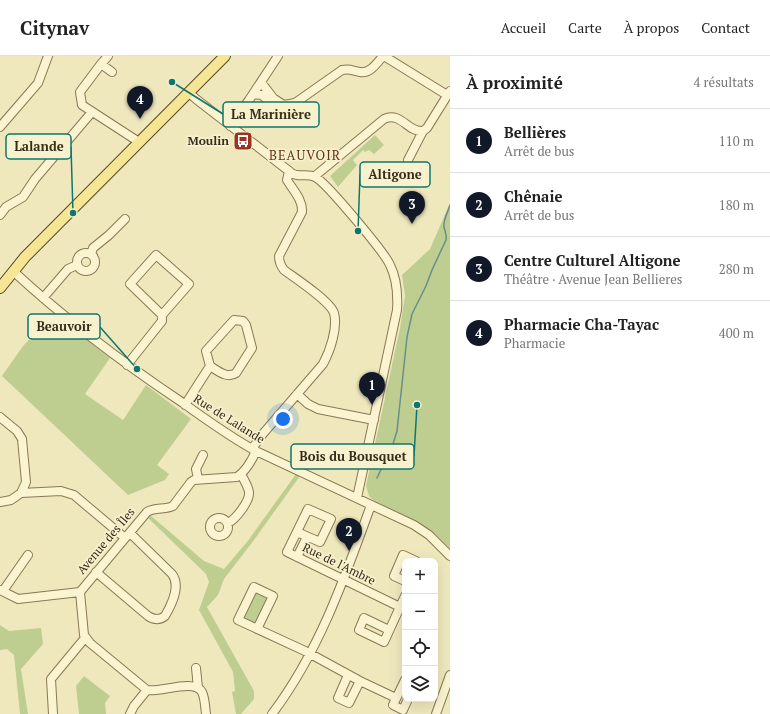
<!DOCTYPE html>
<html lang="fr">
<meta charset="utf-8">
<style>
:root{--surface:#fff;--page:#f2f2f2;--text:#222;--muted:#767676;--line:#e0e0e0;--accent:#111827}
body{margin:0;font-family:"PT Serif",serif;background:var(--page);color:var(--text)}
.controls{position:absolute;right:12px;bottom:12px;display:grid;overflow:hidden;border-radius:8px;box-shadow:0 4px 16px #0002}
.controls button{width:36px;height:36px;display:grid;place-items:center;padding:0;border:0;border-bottom:1px solid var(--line);background:var(--surface);color:var(--text);font:20px sans-serif}
.you{position:absolute;left:283px;top:363px;width:14px;height:14px;margin:-10px;border:3px solid #fff;border-radius:50%;background:#1a73e8;box-shadow:0 0 0 6px #1a73e833}
.badge{display:grid;place-items:center;width:26px;height:26px;border-radius:50%;background:var(--accent);color:#fff;font-size:13px;font-weight:700}
.pin{position:absolute;translate:-50% -33px;filter:drop-shadow(0 1px 2px #0008)}
.pin::after{content:'';position:absolute;top:21px;width:14px;height:12px;background:inherit;clip-path:polygon(0 0,100% 0,50% 100%)}
.list{margin:0;padding:0;list-style:none}
h2{display:flex;justify-content:space-between;align-items:center;height:52px;margin:0;padding:0 16px;font-size:17px}
h2 small{font-size:13px;font-weight:400;color:var(--muted)}
.list li{display:grid;grid-template-columns:26px 1fr auto;gap:12px;align-items:center;box-sizing:border-box;height:64px;padding:0 16px;border-top:1px solid var(--line)}
.list b{display:block;font-size:15px;white-space:nowrap}
.list p{margin:0;font-size:13px;white-space:nowrap;color:var(--muted)}
.list em{font-size:13px;font-style:normal;color:var(--muted)}
.icon{flex:none;width:22px;height:22px;fill:none;stroke:currentColor;stroke-width:2;stroke-linecap:round;stroke-linejoin:round}
.map{position:relative;flex:none;width:450px;height:658px;overflow:hidden}
header{display:flex;align-items:center;gap:24px;box-sizing:border-box;height:56px;padding:0 20px;background:var(--surface);border-bottom:1px solid var(--line)}
header strong{font-size:19px}
nav{display:flex;gap:22px;margin-inline-start:auto;font-size:14px}
main{display:flex}
aside{flex:1;background:var(--surface)}
.map>svg:first-child{display:block}
.green{fill:#bece91}
.lines{fill:none;stroke-linecap:round;stroke-linejoin:round}
.stream{stroke:#688f8b;stroke-width:1.5}
.minor-casing{stroke:#897855;stroke-width:10}
.major-casing{stroke:#56452a;stroke-width:12}
.minor{stroke:#fbf4d0;stroke-width:8}
.major{stroke:#f6e592;stroke-width:10}
.labels{text-anchor:middle;stroke-width:3.5;stroke-linejoin:round;paint-order:stroke}
.poi-label{font-size:12px;font-weight:bold;fill:#372d1b;stroke:#f7f1cd;text-anchor:end}
.street-label{font-size:12px;fill:#372d1b;stroke:#f7f1cd}
.neighbourhood-label{font-size:13px;letter-spacing:1px;fill:#663418;stroke:#f7f1cd}
.leader{fill:none;stroke:#0f766e;stroke-width:1.5}
.callout-dot{fill:#0f766e;stroke:#f7f1cd;stroke-width:1.5}
.callout{fill:#f7f1cd;stroke:#0f766e;stroke-width:1.5}
.callout-label{font-size:13px;text-anchor:middle;font-weight:bold;fill:#372d1b}
</style>
<header>
<strong>Citynav</strong>
<nav><a>Accueil</a><a>Carte</a><a>À propos</a><a>Contact</a></nav>
</header>
<main>
<div class="map">
<svg width="450" height="658" viewBox="0 0 450 658">
<rect width="100%" height="100%" fill="#f0e8bd"/>
<path class="green" d="M375 79 384 89 374 98 369 94 365 96 363 94 353 104 357 109 338 131 330 120Z
M450 147V494L437 480 422 470 373 444 369 440 366 430 400 272 405 240 402 219 430 193Z
M54 258 110 302 85 338 123 364 146 329 191 363 157 409 169 418 165 424 128 439 2 320 23 290Z
M296 418 300 420 254 484 224 523 218 539 207 551 254 635V643L241 658H236L232 636 235 635 233 616 199 554 209 526 206 518 147 461 150 459 204 505 224 513 247 486Z
M255 534 268 540 269 543 256 569 242 563Z
M0 569 9 575 41 572 43 588 21 613 28 658H20L14 599 7 593 0 594Z
M84 620 110 640 105 647 106 658H79L76 630Z"/>
<g class="lines">
<path class="stream" d="M377 422 393 388 397 375 407 281 412 258 426 230 432 214 446 184C447 179 445 176 444 171 443 164 448 156 450 149"/>
<defs>
<path id="minor" d="M384 0 447 39
M101 8 108 0
M112 16 101 8 80 36 82 49 139 86
M264 30 273 42 282 48
M188 36 196 43 289 115C291 117 294 119 297 119 302 120 309 118 315 121 325 125 385 197 390 209 397 223 398 238 397 254L357 442
M253 38 262 39 273 49 278 50 295 47 342 14C351 12 352 15 360 16 370 18 377 7 383 0
M230 70 249 44 278 0
M0 71 38 27 48 0
M408 104 423 75 427 72 450 35
M315 120 384 63C401 55 408 77 423 75
M0 159 6 151 23 141 35 123 92 56
M77 206a9 9 0 1 1 18 0a9 9 0 1 1-18 0Z
M91 198 93 192 109 179 125 163
M13 215C66 264 123 307 183 347 207 364 230 381 256 395L414 469 429 479 450 500
M43 242 68 213 77 209
M127 309 162 265V259L189 228 156 199 130 228 162 259
M297 338 308 348 318 353 374 364
M185 349 210 310C218 315 227 323 236 317L252 292 246 269 243 265 234 264 206 295 210 310
M0 361 17 375 22 383 26 426 21 437
M252 393 261 380 323 308C330 295 338 272 334 257 330 245 295 222 284 214 280 209 279 206 279 200L302 156C303 144 293 134 287 124L289 115
M198 423 196 413 203 399
M0 446 11 444 21 437 61 435 74 439 125 482
M210 471a9 9 0 1 1 18 0a9 9 0 1 1-18 0Z
M228 467C236 463 250 445 249 436 248 430 244 424 241 418
M297 476 320 486 331 463 308 453 287 496 400 551
M297 501 307 481
M96 516 148 560C154 564 160 564 165 560 172 548 181 530 172 518L130 477
M405 525 394 520 403 499 416 505
M0 534 18 543 80 536 147 456C155 451 165 454 173 450L191 426 194 424 237 421C246 415 252 404 256 395
M3 535 28 499
M80 536 84 579 90 587 147 634C160 637 194 622 202 636 205 642 205 651 206 658
M257 573 273 540 254 531 238 564 305 595 360 625 396 642
M389 574 364 562 359 574 384 586 405 540
M196 612 198 632
M348 619 338 642 349 647 360 625
M405 624 393 649 403 654 408 643
M53 658 51 623 85 582
M130 658 134 650 147 634
M272 658C319 596 345 521 371 449
M436 658 450 619"/>
<path id="major" d="M0 232 25 201 225 0"/>
</defs>
<use href="#minor" class="minor-casing"/>
<use href="#major" class="major-casing"/>
<use href="#minor" class="minor"/>
<use href="#major" class="major"/>
</g>
<defs>
<symbol id="bus-square" viewBox="-11 -11 22 22"><rect x="-9" y="-9" width="18" height="18" rx="4" fill="#9b3322" stroke="#f7f1cd"/><path d="M-5-6H5V4H4V6H2V4H-2V6H-4V4H-5ZM-3.5-4V0h7V-4ZM-3.5 1.2v1.5H-2V1.2ZM2 1.2v1.5H3.5V1.2Z" fill="#fff"/></symbol>
</defs>
<g fill-rule="evenodd">
<use href="#bus-square" x="232" y="74" width="22" height="22"/>
</g>
<g class="labels">
<g class="poi-label">
<text x="229" y="89">Moulin</text>
</g>
<g class="street-label">
<text transform="translate(229 363) rotate(32)" y="4">Rue de Lalande</text>
<text transform="translate(106 485) rotate(-50)" y="4">Avenue des Îles</text>
<text transform="translate(339 508) rotate(26)" y="4">Rue de l'Ambre</text>
</g>
<g class="neighbourhood-label">
<text x="305" y="104">BEAUVOIR</text>
</g>
</g>
<path class="leader" d="M172 26L223 58M73 157L71 91M358 175L360 118M137 313L100 271M417 349L414 400"/>
<g class="callout-dot">
<circle cx="172" cy="26" r="4"/>
<circle cx="73" cy="157" r="4"/>
<circle cx="358" cy="175" r="4"/>
<circle cx="137" cy="313" r="4"/>
<circle cx="417" cy="349" r="4"/>
</g>
<g class="callout">
<rect x="223" y="46" width="96" height="25" rx="4"/>
<rect x="6" y="78" width="65" height="25" rx="4"/>
<rect x="360" y="106" width="70" height="25" rx="4"/>
<rect x="28" y="258" width="72" height="25" rx="4"/>
<rect x="291" y="388" width="123" height="25" rx="4"/>
</g>
<g class="callout-label">
<text x="271" y="63">La Marinière</text>
<text x="39" y="95">Lalande</text>
<text x="395" y="123">Altigone</text>
<text x="64" y="275">Beauvoir</text>
<text x="353" y="405">Bois du Bousquet</text>
</g>
</svg>
<div class="controls">
<button>+</button>
<button>−</button>
<button><svg class="icon" aria-label="locate" viewBox="0 0 24 24"><circle cx="12" cy="12" r="6"/><path d="M12 2v4M12 18v4M2 12h4M18 12h4"/></svg></button>
<button><svg class="icon" aria-label="layers" viewBox="0 0 24 24"><path d="M12 4l9 5-9 5-9-5zM3 14l9 5 9-5"/></svg></button>
</div>
<div class="you"></div>
<div class="pin badge" style="left:372px;top:349px">1</div>
<div class="pin badge" style="left:349px;top:495px">2</div>
<div class="pin badge" style="left:412px;top:168px">3</div>
<div class="pin badge" style="left:140px;top:63px">4</div>
</div>
<aside>
<h2>À proximité<small>4 résultats</small></h2>
<ul class="list">
<li><span class="badge">1</span><div><b>Bellières</b><p>Arrêt de bus</p></div><em>110 m</em></li>
<li><span class="badge">2</span><div><b>Chênaie</b><p>Arrêt de bus</p></div><em>180 m</em></li>
<li><span class="badge">3</span><div><b>Centre Culturel Altigone</b><p>Théâtre · Avenue Jean Bellieres</p></div><em>280 m</em></li>
<li><span class="badge">4</span><div><b>Pharmacie Cha-Tayac</b><p>Pharmacie</p></div><em>400 m</em></li>
</ul>
</aside>
</main>
